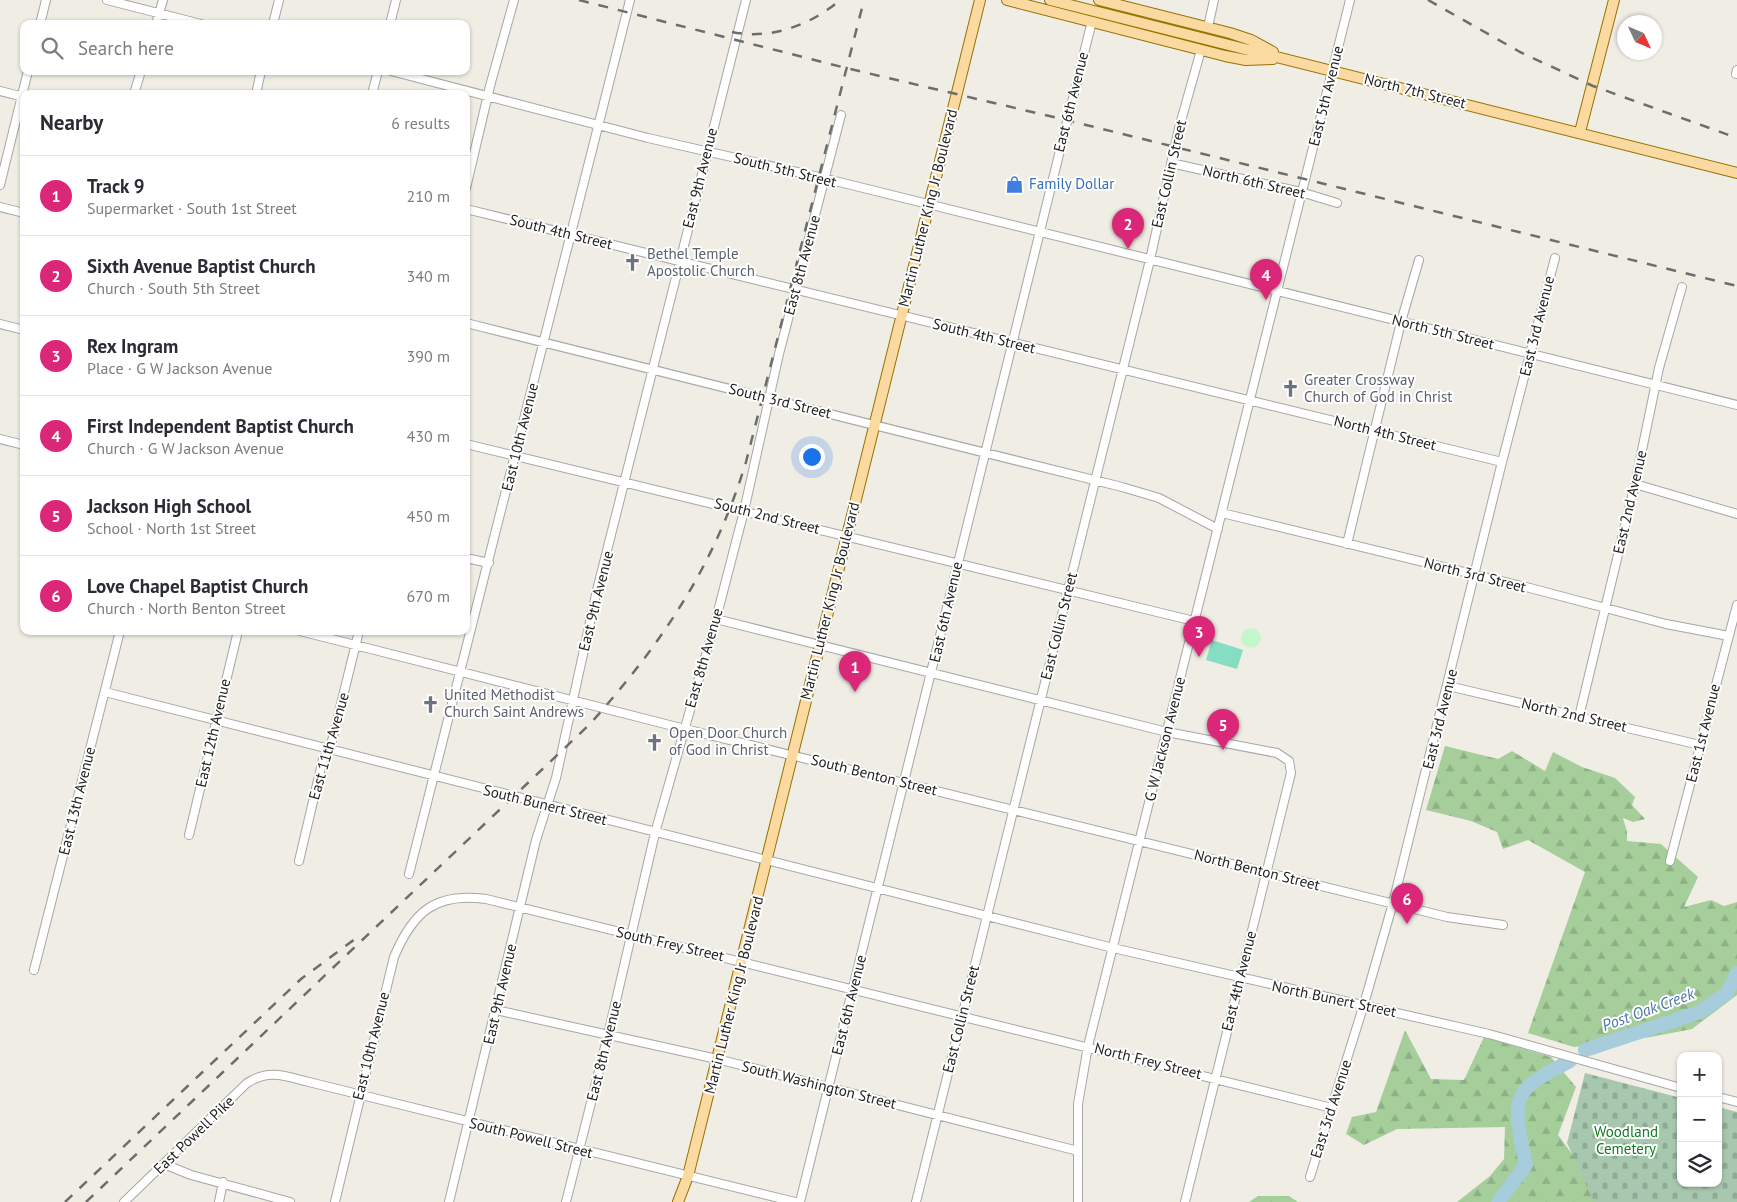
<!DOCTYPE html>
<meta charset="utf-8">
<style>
:root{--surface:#fff;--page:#f2f2f3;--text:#2b2b33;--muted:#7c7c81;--line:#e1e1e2;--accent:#db2777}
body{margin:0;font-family:"PT Sans",sans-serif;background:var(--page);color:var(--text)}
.controls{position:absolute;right:15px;bottom:15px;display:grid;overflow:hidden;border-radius:10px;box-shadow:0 1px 4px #0004}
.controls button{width:45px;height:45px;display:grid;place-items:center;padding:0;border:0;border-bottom:1px solid var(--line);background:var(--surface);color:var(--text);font:25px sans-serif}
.compass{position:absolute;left:1617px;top:15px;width:45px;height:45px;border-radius:50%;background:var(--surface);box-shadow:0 1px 4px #0004;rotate:134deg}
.you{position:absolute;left:811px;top:456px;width:18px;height:18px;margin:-12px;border:4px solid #fff;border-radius:50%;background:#1a73e8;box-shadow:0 0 0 8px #1a73e833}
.badge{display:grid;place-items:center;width:32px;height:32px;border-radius:50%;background:var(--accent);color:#fff;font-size:16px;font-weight:700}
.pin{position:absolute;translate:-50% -41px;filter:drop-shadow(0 1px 2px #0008)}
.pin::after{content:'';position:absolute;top:26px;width:18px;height:15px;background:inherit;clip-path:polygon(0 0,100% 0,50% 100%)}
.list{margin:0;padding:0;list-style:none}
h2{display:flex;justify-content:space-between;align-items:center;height:65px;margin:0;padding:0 20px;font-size:21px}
h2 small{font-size:16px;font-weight:400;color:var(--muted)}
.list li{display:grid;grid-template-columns:32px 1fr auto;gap:15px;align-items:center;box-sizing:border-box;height:80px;padding:0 20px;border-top:1px solid var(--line)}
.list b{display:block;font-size:19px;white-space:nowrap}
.list p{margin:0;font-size:16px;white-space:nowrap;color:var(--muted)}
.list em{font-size:16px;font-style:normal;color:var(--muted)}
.icon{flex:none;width:28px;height:28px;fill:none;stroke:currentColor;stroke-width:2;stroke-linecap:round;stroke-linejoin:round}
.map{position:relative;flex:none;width:1737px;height:1202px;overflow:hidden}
.search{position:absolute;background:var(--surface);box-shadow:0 1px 4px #0004;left:20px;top:20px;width:450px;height:55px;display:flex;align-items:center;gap:12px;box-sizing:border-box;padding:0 18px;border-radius:10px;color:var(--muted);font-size:19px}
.panel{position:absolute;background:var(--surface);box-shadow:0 1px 4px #0004;left:20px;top:90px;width:450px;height:545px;border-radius:10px}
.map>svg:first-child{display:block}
.forest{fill:url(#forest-firs)}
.cemetery{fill:url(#cemetery-stones)}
.park{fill:#c4f8cc}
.pitch{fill:#85ddc2}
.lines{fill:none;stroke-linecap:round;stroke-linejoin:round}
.river{stroke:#a7ccdc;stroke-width:14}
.minor-casing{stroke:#a6a6a6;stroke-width:10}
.major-casing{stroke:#967204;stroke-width:12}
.minor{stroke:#fff;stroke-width:8}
.major{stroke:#fadaa0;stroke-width:10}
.rail{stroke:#6d6d6d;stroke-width:2.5;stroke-dasharray:10 10;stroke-linecap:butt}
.labels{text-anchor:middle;stroke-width:4;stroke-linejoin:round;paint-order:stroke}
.street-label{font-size:15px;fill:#1f1f1f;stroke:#fff}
.shop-label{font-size:15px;fill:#366cbe;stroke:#fff;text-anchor:start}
.worship-label{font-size:15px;fill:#5b616d;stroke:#fff;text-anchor:start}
.park-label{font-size:15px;fill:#0e7c20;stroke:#fff}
.water-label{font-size:16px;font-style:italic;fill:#4d75ad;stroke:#fff}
</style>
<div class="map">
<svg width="1737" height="1202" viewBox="0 0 1737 1202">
<defs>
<pattern id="forest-firs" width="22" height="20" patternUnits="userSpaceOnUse" patternTransform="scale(1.25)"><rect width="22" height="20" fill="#a6ce9b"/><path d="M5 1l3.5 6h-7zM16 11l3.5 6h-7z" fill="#8eb085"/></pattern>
<pattern id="cemetery-stones" width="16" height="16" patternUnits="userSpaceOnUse" patternTransform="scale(1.25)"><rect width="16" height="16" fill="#a7c8af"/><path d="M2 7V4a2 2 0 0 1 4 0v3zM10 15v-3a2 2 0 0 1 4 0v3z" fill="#8fab96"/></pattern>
</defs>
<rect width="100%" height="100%" fill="#f0ede5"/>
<path class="forest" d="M1445 746 1498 759 1512 751 1545 771 1553 752 1582 767 1615 778 1635 797 1632 805 1645 819 1633 822 1623 818 1627 832V841L1661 844 1698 877 1684 907 1711 900 1724 906 1737 902V995L1692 1029 1651 1037 1574 1047 1528 1033 1585 872 1528 840 1503 849 1497 832 1471 821 1426 810Z
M1405 1030 1431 1079 1464 1080 1484 1037 1551 1057 1576 1087 1558 1135 1607 1202H1457L1490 1176 1504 1159 1505 1127 1397 1129 1364 1145 1346 1134 1352 1117 1376 1112Z
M1258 1196H1289L1298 1202H1249Z"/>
<path class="cemetery" d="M1585 1073 1681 1098V1183H1718V1107L1737 1112V1202H1594L1567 1143Z"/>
<path class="park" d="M1241 638a10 10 0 1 1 20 0a10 10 0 1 1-20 0Z"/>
<path class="pitch" d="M1212 640 1243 650 1237 669 1206 660Z"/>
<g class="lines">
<path class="river" d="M1585 1050 1700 1012 1727 993 1737 973
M1498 1202 1526 1165C1523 1145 1511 1112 1523 1093 1532 1079 1556 1069 1570 1061"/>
<defs>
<path id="minor" d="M107 0 201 24
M40 24 46 0
M156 24 163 0
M273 24 279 0
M390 24 396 0
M1208 27 1214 0
M391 71 648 138 819 177 1737 405
M1736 74 1737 70
M0 91 24 97
M134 94 141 71
M256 94 261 71
M372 94 378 71
M1171 163 1301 192 1337 203
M0 185 28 71
M466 188 490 86 514 0
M0 207 24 213
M466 209 1502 462
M466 323 1122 487 1159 498 1218 529
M0 324 24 330
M0 439 24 445
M466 444 1194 621
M1635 484 1737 514
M1222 513 1530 588 1666 624 1729 636
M1347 544 1401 322 1419 260
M466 558 489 563
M716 619 1167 732 1277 753 1289 761 1291 773 1185 1202
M300 631 685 729 1447 917 1503 925
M1448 686 1700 745
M105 692 1113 948 1489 1034 1681 1088
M1579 717 1635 484 1659 368 1682 287
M189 835 238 631
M299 861 323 759 331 745 359 631
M1670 861 1737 605
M409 874 630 0
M34 970 120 631
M496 1010 717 1059 1078 1151
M1718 1097 1737 1102
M164 1164 191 1175 290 1202
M1310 1177 1364 1004 1393 903 1502 462 1555 258
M124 1202 247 1083C269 1069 285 1076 309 1082L795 1202
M219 1202 223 1182
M335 1202 394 957C413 912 435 892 486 899L1332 1108
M449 1202 536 840 556 778 597 590 746 0
M566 1202 608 1035 655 833 716 619 744 511 779 354 841 115
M800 1202 1092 21
M916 1202 1150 260 1179 128 1201 50
M1078 1202V1104L1088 1046 1350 0"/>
<path id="major" d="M1007 0 1225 56 1246 60 1273 59
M1050 0 1737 173
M1099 0 1230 33 1251 40 1273 52
M1580 132 1614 0
M678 1202 688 1176 980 0"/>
</defs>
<use href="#minor" class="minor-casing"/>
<use href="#major" class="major-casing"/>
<use href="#minor" class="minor"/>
<use href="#major" class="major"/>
<path class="rail" d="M579 0 846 68 1066 120 1737 286
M1428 0 1520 52 1593 86 1737 138
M732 32C771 40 811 25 840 0
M65 1202 301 979 355 939
M86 1202 590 724C662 643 714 567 746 462L864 0"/>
</g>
<defs>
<symbol id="shop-bare" viewBox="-9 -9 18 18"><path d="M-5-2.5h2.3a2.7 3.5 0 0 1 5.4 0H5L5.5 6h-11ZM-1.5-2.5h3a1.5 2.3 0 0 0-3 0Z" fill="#3f7fe0" stroke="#fff" stroke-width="2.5" paint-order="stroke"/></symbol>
<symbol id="church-bare" viewBox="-9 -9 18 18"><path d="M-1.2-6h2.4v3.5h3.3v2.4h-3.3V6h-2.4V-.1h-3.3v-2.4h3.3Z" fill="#6b7280" stroke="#fff" stroke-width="2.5" paint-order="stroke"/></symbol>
</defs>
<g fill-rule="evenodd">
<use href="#shop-bare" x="1002" y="172" width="25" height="25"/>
<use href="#church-bare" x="620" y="250" width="25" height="25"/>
<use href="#church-bare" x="1278" y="376" width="25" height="25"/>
<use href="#church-bare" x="418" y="692" width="25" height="25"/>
<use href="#church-bare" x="642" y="730" width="25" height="25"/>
</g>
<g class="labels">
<g class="street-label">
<text transform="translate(1415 91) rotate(14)" y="5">North 7th Street</text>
<text transform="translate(1326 96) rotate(-76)" y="5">East 5th Avenue</text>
<text transform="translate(1071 102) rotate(-76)" y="5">East 6th Avenue</text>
<text transform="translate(785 170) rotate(14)" y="5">South 5th Street</text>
<text transform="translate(1169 174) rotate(-77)" y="5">East Collin Street</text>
<text transform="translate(700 178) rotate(-76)" y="5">East 9th Avenue</text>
<text transform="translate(1254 182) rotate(13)" y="5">North 6th Street</text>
<text transform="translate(928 208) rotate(-76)" y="5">Martin Luther King Jr Boulevard</text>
<text transform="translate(561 232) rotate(14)" y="5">South 4th Street</text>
<text transform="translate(802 265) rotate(-75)" y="5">East 8th Avenue</text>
<text transform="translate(1537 326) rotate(-76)" y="5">East 3rd Avenue</text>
<text transform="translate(1443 332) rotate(14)" y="5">North 5th Street</text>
<text transform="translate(984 336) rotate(14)" y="5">South 4th Street</text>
<text transform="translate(780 401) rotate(14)" y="5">South 3rd Street</text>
<text transform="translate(1385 433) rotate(14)" y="5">North 4th Street</text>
<text transform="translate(520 437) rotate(-76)" y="5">East 10th Avenue</text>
<text transform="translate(1630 502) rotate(-77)" y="5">East 2nd Avenue</text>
<text transform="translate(767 516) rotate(14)" y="5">South 2nd Street</text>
<text transform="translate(1475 575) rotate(14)" y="5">North 3rd Street</text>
<text transform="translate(596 601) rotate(-76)" y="5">East 9th Avenue</text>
<text transform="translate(830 601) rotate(-76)" y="5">Martin Luther King Jr Boulevard</text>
<text transform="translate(946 612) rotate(-77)" y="5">East 6th Avenue</text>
<text transform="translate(1059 626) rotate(-76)" y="5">East Collin Street</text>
<text transform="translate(704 658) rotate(-74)" y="5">East 8th Avenue</text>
<text transform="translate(1574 715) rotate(13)" y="5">North 2nd Street</text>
<text transform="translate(1440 719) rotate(-76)" y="5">East 3rd Avenue</text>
<text transform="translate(213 733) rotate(-77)" y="5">East 12th Avenue</text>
<text transform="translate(1703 733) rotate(-76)" y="5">East 1st Avenue</text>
<text transform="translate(1165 739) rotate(-76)" y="5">G W Jackson Avenue</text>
<text transform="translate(329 746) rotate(-74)" y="5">East 11th Avenue</text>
<text transform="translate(874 775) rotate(14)" y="5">South Benton Street</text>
<text transform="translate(77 801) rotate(-76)" y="5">East 13th Avenue</text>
<text transform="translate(545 805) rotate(14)" y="5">South Bunert Street</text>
<text transform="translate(1257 870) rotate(14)" y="5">North Benton Street</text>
<text transform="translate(670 944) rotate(13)" y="5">South Frey Street</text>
<text transform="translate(1239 981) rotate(-76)" y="5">East 4th Avenue</text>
<text transform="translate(500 994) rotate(-77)" y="5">East 9th Avenue</text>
<text transform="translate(734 995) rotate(-76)" y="5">Martin Luther King Jr Boulevard</text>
<text transform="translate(1334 999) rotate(12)" y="5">North Bunert Street</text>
<text transform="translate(849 1005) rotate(-76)" y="5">East 6th Avenue</text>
<text transform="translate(961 1019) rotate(-76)" y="5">East Collin Street</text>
<text transform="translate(371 1046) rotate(-76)" y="5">East 10th Avenue</text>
<text transform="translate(604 1051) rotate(-76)" y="5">East 8th Avenue</text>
<text transform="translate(1148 1061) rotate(14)" y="5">North Frey Street</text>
<text transform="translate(819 1085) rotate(14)" y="5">South Washington Street</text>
<text transform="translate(1331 1109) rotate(-72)" y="5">East 3rd Avenue</text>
<text transform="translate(194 1135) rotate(-44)" y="5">East Powell Pike</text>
<text transform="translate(531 1138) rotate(14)" y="5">South Powell Street</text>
</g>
<g class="shop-label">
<text x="1029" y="189">Family Dollar</text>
</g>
<g class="worship-label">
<text x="647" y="259">Bethel Temple<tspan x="647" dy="17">Apostolic Church</tspan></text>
<text x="1304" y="385">Greater Crossway<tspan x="1304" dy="17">Church of God in Christ</tspan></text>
<text x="444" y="700">United Methodist<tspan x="444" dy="17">Church Saint Andrews</tspan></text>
<text x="669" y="738">Open Door Church<tspan x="669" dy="17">of God in Christ</tspan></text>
</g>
<g class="park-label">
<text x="1626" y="1137">Woodland<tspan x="1626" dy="17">Cemetery</tspan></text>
</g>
<g class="water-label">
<text transform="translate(1648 1009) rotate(-20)" y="6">Post Oak Creek</text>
</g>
</g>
</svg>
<div class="controls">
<button>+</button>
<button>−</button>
<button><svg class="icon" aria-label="layers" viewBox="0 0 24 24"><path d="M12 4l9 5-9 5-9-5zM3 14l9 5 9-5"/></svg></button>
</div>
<svg class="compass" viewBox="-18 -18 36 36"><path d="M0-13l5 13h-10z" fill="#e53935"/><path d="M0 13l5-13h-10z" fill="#7c7c81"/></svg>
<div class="you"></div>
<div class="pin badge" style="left:855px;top:692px">1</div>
<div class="pin badge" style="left:1128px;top:249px">2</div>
<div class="pin badge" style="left:1199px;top:657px">3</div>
<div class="pin badge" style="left:1266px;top:300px">4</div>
<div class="pin badge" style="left:1223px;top:750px">5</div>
<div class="pin badge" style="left:1407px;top:924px">6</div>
<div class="search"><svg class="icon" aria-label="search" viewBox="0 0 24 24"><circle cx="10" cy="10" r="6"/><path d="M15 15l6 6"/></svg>Search here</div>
<section class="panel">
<h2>Nearby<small>6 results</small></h2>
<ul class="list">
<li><span class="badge">1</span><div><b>Track 9</b><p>Supermarket · South 1st Street</p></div><em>210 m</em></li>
<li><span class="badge">2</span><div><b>Sixth Avenue Baptist Church</b><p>Church · South 5th Street</p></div><em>340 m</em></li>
<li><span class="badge">3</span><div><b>Rex Ingram</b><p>Place · G W Jackson Avenue</p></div><em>390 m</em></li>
<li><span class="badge">4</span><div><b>First Independent Baptist Church</b><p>Church · G W Jackson Avenue</p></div><em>430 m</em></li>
<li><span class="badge">5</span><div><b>Jackson High School</b><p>School · North 1st Street</p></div><em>450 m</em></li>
<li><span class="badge">6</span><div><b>Love Chapel Baptist Church</b><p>Church · North Benton Street</p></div><em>670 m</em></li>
</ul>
</section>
</div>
